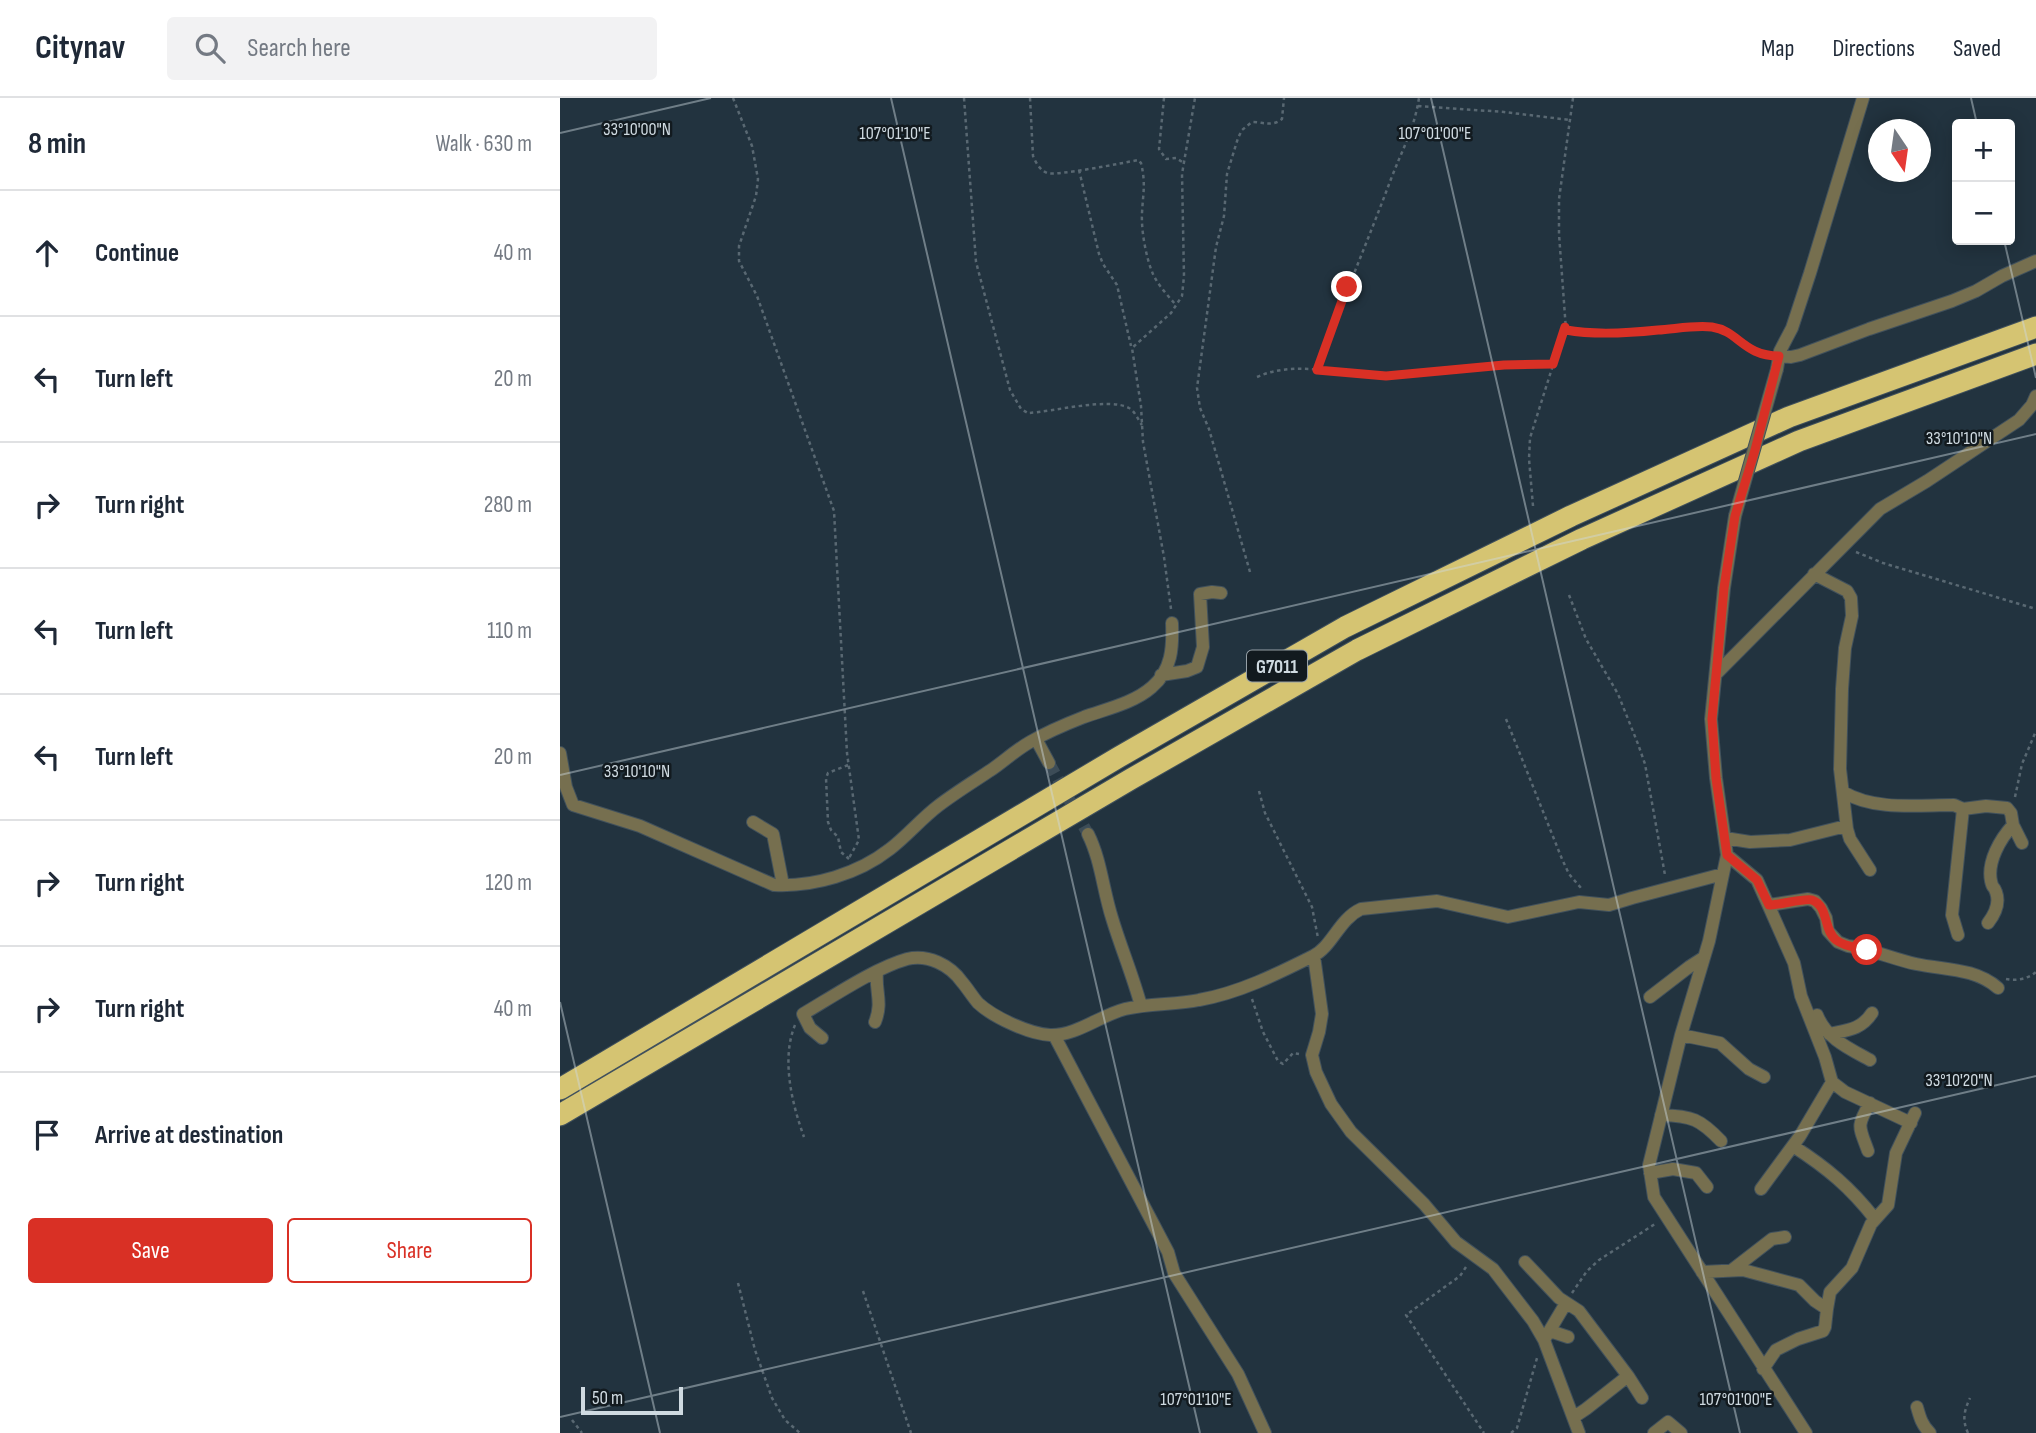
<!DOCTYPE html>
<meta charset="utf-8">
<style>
:root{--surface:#fff;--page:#f2f2f3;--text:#1f2937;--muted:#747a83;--line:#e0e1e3;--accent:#d93025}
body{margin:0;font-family:"Sofia Sans Condensed",sans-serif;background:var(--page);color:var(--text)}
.controls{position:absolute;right:21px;top:21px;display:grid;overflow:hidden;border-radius:7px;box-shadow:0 4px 18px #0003}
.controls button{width:63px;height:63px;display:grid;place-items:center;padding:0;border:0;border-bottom:2px solid var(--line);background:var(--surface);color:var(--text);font:35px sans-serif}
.compass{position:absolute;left:1308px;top:21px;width:63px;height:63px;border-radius:50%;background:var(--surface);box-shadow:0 4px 18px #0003;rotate:167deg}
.scale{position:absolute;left:21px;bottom:18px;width:102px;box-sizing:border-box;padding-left:7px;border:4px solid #cfdae1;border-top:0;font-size:19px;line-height:24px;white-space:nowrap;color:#cfdae1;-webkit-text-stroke:5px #121a1f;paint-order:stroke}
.stop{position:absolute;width:21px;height:21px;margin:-16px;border:5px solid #d93025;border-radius:50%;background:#fff}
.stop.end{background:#d93025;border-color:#fff;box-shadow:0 2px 7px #0008}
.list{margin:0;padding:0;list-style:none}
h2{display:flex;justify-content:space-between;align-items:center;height:91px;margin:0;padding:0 28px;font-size:30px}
h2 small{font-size:23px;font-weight:400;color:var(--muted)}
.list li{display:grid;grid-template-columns:46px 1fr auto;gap:21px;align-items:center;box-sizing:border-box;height:126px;padding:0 28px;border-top:2px solid var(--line)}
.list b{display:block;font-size:26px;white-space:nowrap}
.list em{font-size:23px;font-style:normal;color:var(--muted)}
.actions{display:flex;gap:14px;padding:21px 28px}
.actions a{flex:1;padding:16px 0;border:2px solid var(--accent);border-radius:7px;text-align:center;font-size:24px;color:var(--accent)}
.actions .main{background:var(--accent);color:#fff}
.icon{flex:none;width:38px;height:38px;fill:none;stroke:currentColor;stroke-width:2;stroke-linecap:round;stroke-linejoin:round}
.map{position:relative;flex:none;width:1476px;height:1335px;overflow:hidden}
header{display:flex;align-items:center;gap:42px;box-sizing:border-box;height:98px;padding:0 35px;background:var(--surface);border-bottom:2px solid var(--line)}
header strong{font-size:33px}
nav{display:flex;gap:38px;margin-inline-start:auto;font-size:24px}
.search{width:490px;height:63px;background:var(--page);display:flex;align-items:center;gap:18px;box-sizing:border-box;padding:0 24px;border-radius:7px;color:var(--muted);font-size:26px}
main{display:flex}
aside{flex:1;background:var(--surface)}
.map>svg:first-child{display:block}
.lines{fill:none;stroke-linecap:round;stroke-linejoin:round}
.street-tunnel{stroke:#3c4c57;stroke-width:12;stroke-dasharray:12 6;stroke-linecap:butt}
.street-casing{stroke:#41515c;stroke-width:14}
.highway-casing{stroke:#41515c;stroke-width:23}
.path{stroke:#596872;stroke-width:2.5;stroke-dasharray:3.5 3.5;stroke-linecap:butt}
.street{stroke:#766f4f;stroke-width:12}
.highway{stroke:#d5c472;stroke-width:21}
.street-bridge-casing{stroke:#41515c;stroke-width:14;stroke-linecap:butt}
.street-bridge{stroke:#766f4f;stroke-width:12}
.route{stroke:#d93025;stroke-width:9}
.ticks{fill:none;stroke:#cfdae1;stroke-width:2;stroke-opacity:0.45}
.labels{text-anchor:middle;stroke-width:5;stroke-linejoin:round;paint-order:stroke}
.shield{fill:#121a1f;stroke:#96a0a7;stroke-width:2}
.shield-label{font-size:19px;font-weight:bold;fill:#cfdae1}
.ticks-label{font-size:18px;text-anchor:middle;fill:#cfdae1;stroke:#121a1f;stroke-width:5;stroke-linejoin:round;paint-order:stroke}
</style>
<header>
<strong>Citynav</strong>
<div class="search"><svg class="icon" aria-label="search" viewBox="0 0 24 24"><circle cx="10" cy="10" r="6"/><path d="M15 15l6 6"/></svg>Search here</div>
<nav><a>Map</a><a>Directions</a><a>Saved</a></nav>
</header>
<main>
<aside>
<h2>8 min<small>Walk · 630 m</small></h2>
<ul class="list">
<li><svg class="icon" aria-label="ahead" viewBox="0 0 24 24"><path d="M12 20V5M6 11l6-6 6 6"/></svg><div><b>Continue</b></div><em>40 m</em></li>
<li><svg class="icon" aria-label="left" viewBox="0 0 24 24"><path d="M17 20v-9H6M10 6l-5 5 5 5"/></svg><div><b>Turn left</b></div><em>20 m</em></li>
<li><svg class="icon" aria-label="right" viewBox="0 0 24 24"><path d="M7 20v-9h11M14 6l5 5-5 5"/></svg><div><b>Turn right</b></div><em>280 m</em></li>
<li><svg class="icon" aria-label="left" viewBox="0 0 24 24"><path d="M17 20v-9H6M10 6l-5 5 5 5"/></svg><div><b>Turn left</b></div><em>110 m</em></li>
<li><svg class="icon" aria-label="left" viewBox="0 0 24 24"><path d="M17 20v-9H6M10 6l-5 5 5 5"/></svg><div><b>Turn left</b></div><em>20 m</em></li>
<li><svg class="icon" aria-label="right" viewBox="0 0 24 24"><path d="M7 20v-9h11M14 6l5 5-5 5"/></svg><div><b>Turn right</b></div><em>120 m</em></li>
<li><svg class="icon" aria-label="right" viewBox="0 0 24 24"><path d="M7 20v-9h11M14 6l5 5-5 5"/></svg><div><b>Turn right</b></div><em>40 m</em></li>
<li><svg class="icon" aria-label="arrive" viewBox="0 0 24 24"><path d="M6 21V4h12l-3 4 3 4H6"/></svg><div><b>Arrive at destination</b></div></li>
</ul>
<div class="actions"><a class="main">Save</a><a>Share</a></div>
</aside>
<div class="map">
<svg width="1476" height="1335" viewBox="0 0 1476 1335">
<rect width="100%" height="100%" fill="#22333f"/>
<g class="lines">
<path class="street-tunnel" d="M489 665 528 736"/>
<defs>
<path id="street" d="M1219 258 1231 259 1240 257 1309 231 1392 203 1416 193 1442 178 1476 163
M1217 271 1220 253 1232 230 1250 175 1303 0
M1175 418 1164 490 1151 621 1156 680 1167 757 1149 843 1121 937 1089 1067 1094 1099 1246 1335
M1254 476 1287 493 1291 500 1292 518 1285 550 1282 591 1280 671 1287 731 1290 741 1310 772
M1157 575 1320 411 1367 383 1459 322 1472 307 1476 298
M601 577 627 573 637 569 643 549 640 496 652 494 661 495
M476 641 489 665
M0 655 6 689 13 707 80 728 214 787C254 789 298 776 330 751 347 738 361 721 378 708 395 695 413 684 431 672 444 663 456 652 470 644 487 634 506 626 524 619 546 611 574 605 592 589 612 572 613 549 612 525
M1283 694C1315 713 1358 707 1394 707L1403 711 1426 708 1447 710 1451 715 1453 727 1462 745
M193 724 213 736 223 787
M528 736C541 762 543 792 552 820 561 850 573 878 581 908
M1165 740 1190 744 1230 742 1286 728
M1167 757 1197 782 1211 813 1234 865 1241 898 1265 959 1272 984 1240 1038 1201 1091
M1209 807 1248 801 1255 803 1261 810 1266 820 1268 833 1278 844 1288 848C1311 851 1333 861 1356 866 1385 872 1415 870 1438 890
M1428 825C1435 816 1440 805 1436 794 1433 786 1433 792 1431 783 1427 764 1440 741 1453 727
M1398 837 1392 817 1403 711
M754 858 762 916 759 934 752 957 756 974 771 1006 791 1034 864 1106 896 1144 933 1171 973 1223 984 1242 1019 1335
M1090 899 1129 869 1143 860
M1257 917C1266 940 1288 950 1310 962
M315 924C323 904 315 893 317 874
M1269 936C1287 932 1301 932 1312 915
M494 937 608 1154 614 1175 678 1276 705 1335
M1121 937 1160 945 1189 971 1204 979
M262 940 250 930 243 916C272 899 315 870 347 861 368 856 390 867 402 884 408 891 412 898 418 905 433 919 469 936 490 937 516 938 541 917 565 911 589 905 615 907 639 902 679 895 717 876 753 858 772 849 779 821 801 811L877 803 948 819 1019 804 1049 807 1072 800 1163 776
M1272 984 1285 994 1351 1025
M1101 1017C1132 1018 1140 1021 1161 1043
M1233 1048C1267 1070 1290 1089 1315 1121
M1308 1053C1299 1028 1296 1029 1310 1005
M1090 1075 1113 1071 1136 1075 1147 1089
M965 1164 999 1200 1019 1213 1068 1278 1026 1311 1014 1319
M1172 1172 1212 1141 1225 1139
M1142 1174 1183 1172 1239 1187 1255 1203 1267 1211
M990 1233 1008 1239
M984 1242 1006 1205
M1203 1271 1216 1252 1238 1241 1263 1233 1265 1229 1267 1211 1270 1194 1292 1170 1311 1126 1328 1107 1336 1055 1355 1015
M1068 1278 1082 1300
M1357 1309C1360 1320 1362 1327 1370 1335
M1094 1335 1108 1324 1121 1335"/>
<path id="highway" d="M0 991 559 659 785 529 1011 418 1229 319 1476 229
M0 1017 571 681 797 552 1022 441 1239 343 1476 256"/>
</defs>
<use href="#street" class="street-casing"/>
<use href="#highway" class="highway-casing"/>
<path class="path" d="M173 0 192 48 198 81 196 98 179 148V163L197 198 274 413 287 655 299 742 289 760
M404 0 416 164 450 292 461 311 468 315C491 314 549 299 569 310 575 313 578 322 582 327
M470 0 473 58C476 65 480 72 487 75 497 78 563 65 578 62L581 65C586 86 583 95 582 115 581 132 586 160 593 176 598 187 608 198 616 207
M604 0 599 51 606 61 616 60 624 65
M1013 0 999 101V136L1006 232 1078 234 1151 229 1171 237 1187 250 1205 258
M858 8 944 14 1010 22
M519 72 539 156 543 166 557 187 571 248
M757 272C780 208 807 145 831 81 842 52 854 32 859 0
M697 279C737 261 782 278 825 278 865 278 904 270 944 267 960 266 976 266 993 266
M973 408 969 361 970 340 1005 229
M1296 454 1323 465 1476 511
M690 474 649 331 640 310 637 290 656 149 664 118 667 76 678 40 682 32 692 24C703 24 712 29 722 21L724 0
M1009 497 1026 541 1058 596 1078 646 1085 666 1105 777
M611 511 604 459 583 344 581 308 572 250 611 215 622 198 624 178 622 76 635 0
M946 621 1002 761 1009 776 1021 790
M288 667 268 675 266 680 268 724 271 732 278 739 281 754 289 761
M699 693 705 715 752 809 758 840
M1455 699 1462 666 1476 633
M1446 881C1456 883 1468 881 1476 874
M692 901 703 934 718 963 723 966 733 955 739 956
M235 927C221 961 232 1006 244 1039
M906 1169 900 1178 846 1217 924 1335
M178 1185 195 1252 212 1300 225 1322 240 1335
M303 1193 351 1335
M1012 1195 1027 1173 1039 1162 1095 1126
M12 1322 22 1335
M951 1335 957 1330 977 1260
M1408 1335C1402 1322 1404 1313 1410 1300"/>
<use href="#street" class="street"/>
<use href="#highway" class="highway"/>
<defs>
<path id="street-bridge" d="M1175 418 1217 271"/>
</defs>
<use href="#street-bridge" class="street-bridge-casing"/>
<use href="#street-bridge" class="street-bridge"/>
</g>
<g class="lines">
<path class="route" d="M787 189 757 272 826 278 944 267 993 266 1005 229 1006 232C1033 237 1070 235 1098 232 1115 231 1134 227 1152 229 1179 233 1183 258 1219 258L1195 352 1175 418 1164 490 1152 621 1156 680 1167 757 1197 782 1209 807C1218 807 1246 800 1252 802 1269 808 1263 832 1276 842 1285 849 1296 849 1307 852"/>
</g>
<path class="ticks" d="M331 0 640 1335M871 0 1180 1335M1411 0 1417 26M0 35 151 0M1444 142 1476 280M0 677 1476 336M0 904 100 1335M0 1319 1476 978"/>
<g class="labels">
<rect class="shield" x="687" y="552.5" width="60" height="31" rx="5"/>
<g class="shield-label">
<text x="717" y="575">G7011</text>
</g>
</g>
<g class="ticks-label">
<text x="77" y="37">33°10'00"N</text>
<text x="335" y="41">107°01'10"E</text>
<text x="875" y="41">107°01'00"E</text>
<text x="1399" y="346">33°10'10"N</text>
<text x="77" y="679">33°10'10"N</text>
<text x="1399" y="988">33°10'20"N</text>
<text x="636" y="1307">107°01'10"E</text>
<text x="1176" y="1307">107°01'00"E</text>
</g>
</svg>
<div class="controls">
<button>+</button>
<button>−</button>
</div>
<svg class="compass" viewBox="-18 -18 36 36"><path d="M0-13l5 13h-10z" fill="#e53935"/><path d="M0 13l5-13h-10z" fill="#747a83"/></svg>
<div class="scale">50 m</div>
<div class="stop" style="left:1307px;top:852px"></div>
<div class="stop end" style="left:787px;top:189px"></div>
</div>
</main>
